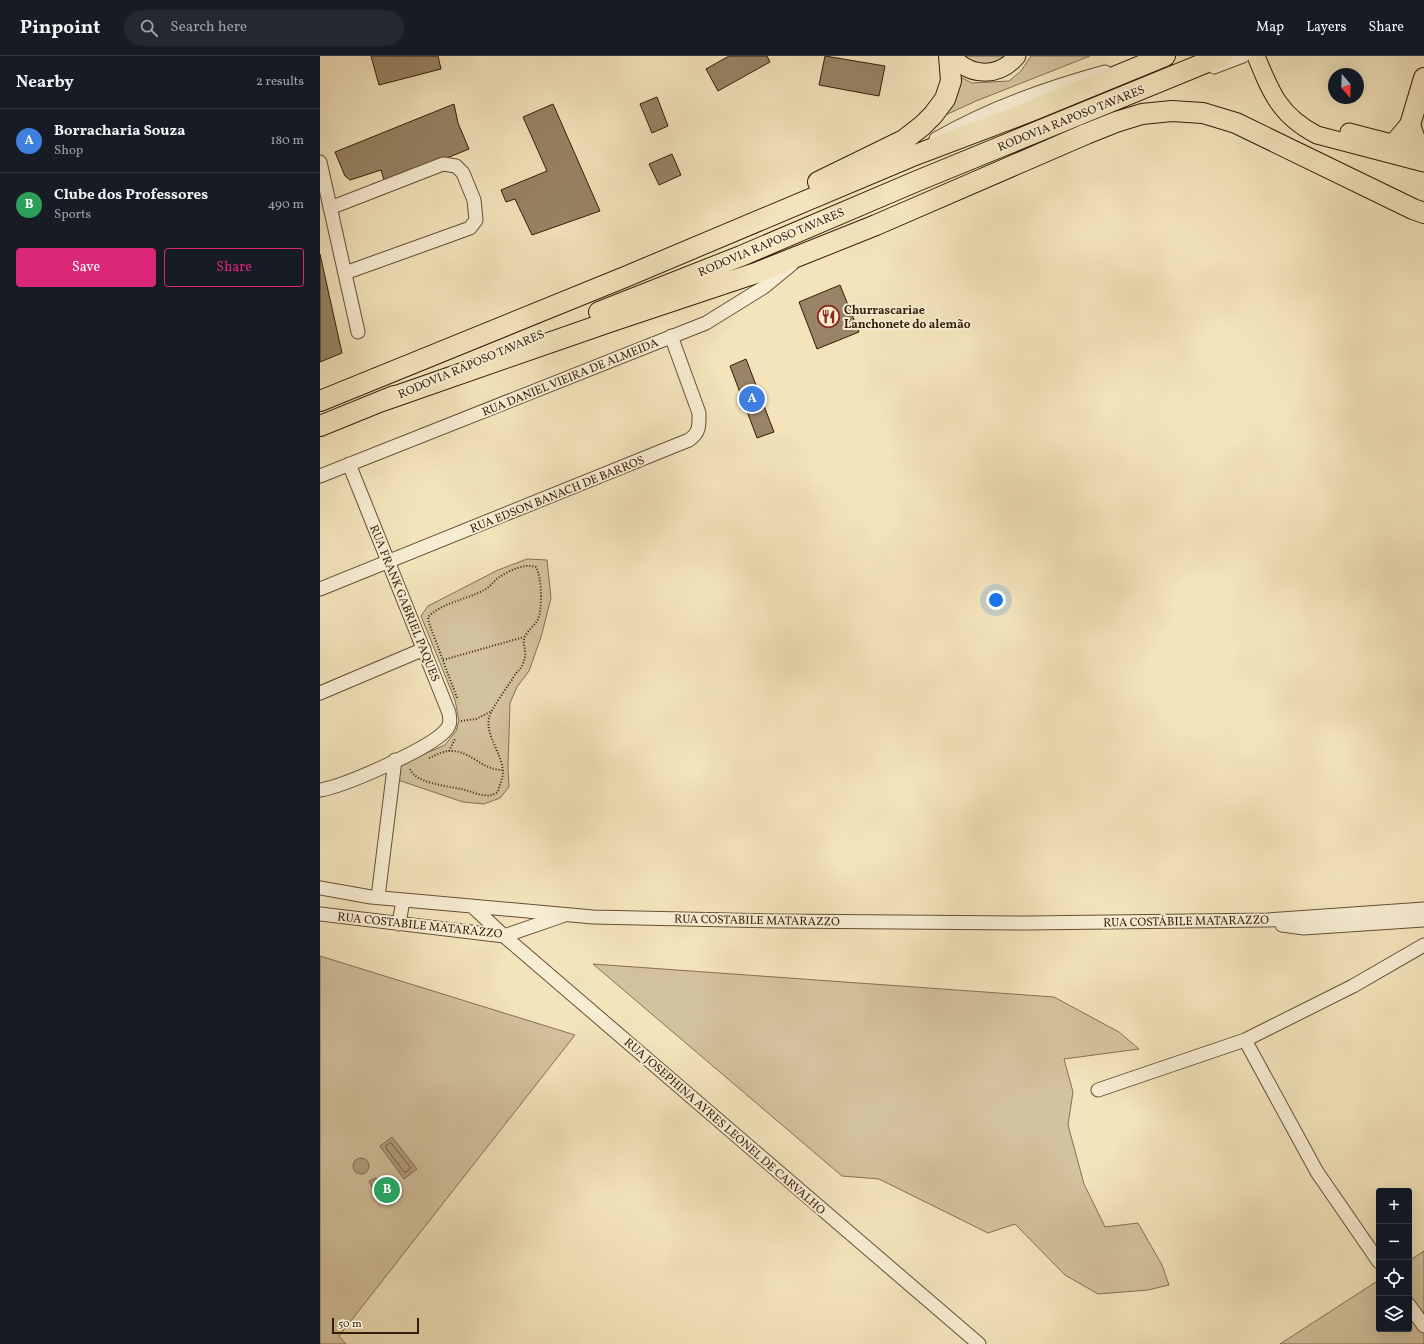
<!DOCTYPE html>
<meta charset="utf-8">
<style>
:root{--surface:#171b24;--page:#242831;--text:#f1f3f6;--muted:#9ea1a6;--line:#363941;--accent:#db2777}
body{margin:0;font-family:Vollkorn,serif;background:var(--page);color:var(--text)}
.controls{position:absolute;right:12px;bottom:12px;display:grid;overflow:hidden;border-radius:4px;box-shadow:0 4px 16px #0002}
.controls button{width:36px;height:36px;display:grid;place-items:center;padding:0;border:0;border-bottom:1px solid var(--line);background:var(--surface);color:var(--text);font:20px sans-serif}
.compass{position:absolute;left:1008px;top:12px;width:36px;height:36px;border-radius:50%;background:var(--surface);box-shadow:0 4px 16px #0002;rotate:161deg}
.scale{position:absolute;left:12px;bottom:10px;width:87px;box-sizing:border-box;padding-left:4px;border:2px solid #361d09;border-top:0;font-size:11px;line-height:14px;white-space:nowrap;color:#361d09;-webkit-text-stroke:3px #f7edd3;paint-order:stroke}
.you{position:absolute;left:676px;top:544px;width:14px;height:14px;margin:-10px;border:3px solid #fff;border-radius:50%;background:#1a73e8;box-shadow:0 0 0 6px #1a73e833}
.badge{display:grid;place-items:center;width:26px;height:26px;border-radius:50%;background:var(--accent);color:#fff;font-size:13px;font-weight:700}
.pin{position:absolute;translate:-50% -50%;border:2px solid #fff;box-shadow:0 1px 4px #0006}
.list{margin:0;padding:0;list-style:none}
h2{display:flex;justify-content:space-between;align-items:center;height:52px;margin:0;padding:0 16px;font-size:17px}
h2 small{font-size:13px;font-weight:400;color:var(--muted)}
.list li{display:grid;grid-template-columns:26px 1fr auto;gap:12px;align-items:center;box-sizing:border-box;height:64px;padding:0 16px;border-top:1px solid var(--line)}
.list b{display:block;font-size:15px;white-space:nowrap}
.list p{margin:0;font-size:13px;white-space:nowrap;color:var(--muted)}
.list em{font-size:13px;font-style:normal;color:var(--muted)}
.actions{display:flex;gap:8px;padding:12px 16px}
.actions a{flex:1;padding:9px 0;border:1px solid var(--accent);border-radius:4px;text-align:center;font-size:14px;color:var(--accent)}
.actions .main{background:var(--accent);color:#fff}
.icon{flex:none;width:22px;height:22px;fill:none;stroke:currentColor;stroke-width:2;stroke-linecap:round;stroke-linejoin:round}
.map{position:relative;flex:none;width:1104px;height:1288px;overflow:hidden}
header{display:flex;align-items:center;gap:24px;box-sizing:border-box;height:56px;padding:0 20px;background:var(--surface);border-bottom:1px solid var(--line)}
header strong{font-size:19px}
nav{display:flex;gap:22px;margin-inline-start:auto;font-size:14px}
.search{width:280px;height:36px;background:var(--page);display:flex;align-items:center;gap:10px;box-sizing:border-box;padding:0 14px;border-radius:22px;color:var(--muted);font-size:15px}
main{display:flex}
aside{flex:1;background:var(--surface)}
.map>svg:first-child{display:block}
.green{fill:#d3c29e;stroke:#847054}
.water{fill:#b3a07f;stroke:#816c50}
.lines{fill:none;stroke-linecap:round;stroke-linejoin:round}
.shore{stroke:#745e44;stroke-width:1}
.building{fill:#988466;stroke:#361d09}
.minor-casing{stroke:#654f36;stroke-width:15}
.major-casing{stroke:#361d09;stroke-width:19}
.highway-casing{stroke:#361d09;stroke-width:22}
.path{stroke:#361d09;stroke-width:2;stroke-dasharray:1 2;stroke-linecap:butt}
.minor{stroke:#f7edd3;stroke-width:13}
.major{stroke:#f3e4bc;stroke-width:17}
.highway{stroke:#f3e4bc;stroke-width:20}
.labels{text-anchor:middle;stroke-width:4;stroke-linejoin:round;paint-order:stroke}
.street-label{font-size:12px;fill:#361d09;stroke:#f7edd3}
.poi-label{font-size:12px;font-weight:bold;fill:#361d09;stroke:#f7edd3;text-anchor:start}
</style>
<header>
<strong>Pinpoint</strong>
<div class="search"><svg class="icon" aria-label="search" viewBox="0 0 24 24"><circle cx="10" cy="10" r="6"/><path d="M15 15l6 6"/></svg>Search here</div>
<nav><a>Map</a><a>Layers</a><a>Share</a></nav>
</header>
<main>
<aside>
<h2>Nearby<small>2 results</small></h2>
<ul class="list">
<li><span class="badge" style="background:#3f7fe0">A</span><div><b>Borracharia Souza</b><p>Shop</p></div><em>180 m</em></li>
<li><span class="badge" style="background:#2e9e5b">B</span><div><b>Clube dos Professores</b><p>Sports</p></div><em>490 m</em></li>
</ul>
<div class="actions"><a class="main">Save</a><a>Share</a></div>
</aside>
<div class="map">
<svg width="1104" height="1288" viewBox="0 0 1104 1288">
<rect width="100%" height="100%" fill="#f3e4bc"/>
<filter id="stains"><feTurbulence type="fractalNoise" baseFrequency=".005" numOctaves="4"/><feColorMatrix values="0 0 0 0 .2 0 0 0 0 .09 0 0 0 0 .02 0 0 0 .5 -.17"/></filter>
<radialGradient id="worn" r=".72"><stop offset=".6" stop-color="#630" stop-opacity="0"/><stop offset="1" stop-color="#630" stop-opacity=".3"/></radialGradient>
<path class="green" d="M642 0H692L679 9 654 8Z
M711 0H770L656 45 619 62 637 40 638 20 652 27 689 25 701 15Z
M207 503 227 504 231 542 221 581 209 615 197 631 190 647 188 712 189 731 180 742 164 748 143 746 78 724V718L81 710 93 703 125 689 136 675 139 665 135 644 101 560 108 550 178 514Z
M0 900 255 979 19 1280 26 1288H0Z
M273 908 734 941 799 976 819 993 744 1003 753 1036 748 1069 764 1128 785 1171 818 1167 842 1209 849 1229 828 1234 778 1238 745 1219 695 1168 668 1177 559 1123 522 1120Z
M1104 1195V1288H960L1059 1224V1273H1089V1205Z"/>
<path class="water" d="M72 1081 97 1113 84 1123 60 1090Z
M33 1110a8 8 0 1 1 16 0a8 8 0 1 1-16 0Z
M56 1122 66 1127 72 1135 64 1143 57 1141 49 1125Z"/>
<g class="lines">
<path class="shore" d="M70 1087 72 1088 90 1111V1113L86 1116H84L66 1092V1090Z"/>
</g>
<path class="building" d="M51 0H118L121 13 59 29Z
M409 0H447L450 6 398 35 386 13Z
M505 0 565 10 559 40 499 29Z
M337 41 348 70 332 77 320 48Z
M134 48 138 67 149 93 65 127 61 114 30 124 25 120 15 96Z
M233 48 280 155 212 179 195 143 186 146 181 134 227 115 203 61Z
M352 98 361 119 339 129 329 108Z
M0 198 22 297 0 306Z
M520 229 539 276 497 293 479 246Z
M426 303 454 376 437 382 410 310Z"/>
<g class="lines">
<defs>
<path id="minor" d="M894 11 923 0
M616 83C668 53 726 32 785 16
M0 106 38 276
M10 152 123 108 136 110 143 117 154 144 156 164 150 172 25 217
M0 420 386 267 444 231 472 208
M0 533 369 384C380 376 379 370 379 357L351 280
M0 637 104 593
M0 734C25 730 111 692 126 674 131 668 130 664 129 657L29 408
M0 832 51 841 273 861 459 865 708 867 948 864 1104 853
M58 841 75 704
M152 850 184 880 659 1288
M0 858 184 880 242 860
M79 868 83 844
M962 869 984 872 1104 864
M925 984 997 1116 1059 1206
M778 1034 925 984 1033 930 1104 889
M1089 1249 1104 1270"/>
<path id="major" d="M632 0C650 21 679 22 697 0
M936 0C951 37 960 60 997 79L1104 107
M1029 76 1083 90"/>
<path id="highway" d="M1090 69 1098 92
M1074 88 1090 69 1104 22
M498 126 584 84 602 70 613 59 625 43 631 25 629 0
M279 256 421 200 597 125 902 0
M0 345 305 221 590 101 711 55 845 0
M62 345 292 265 436 217 556 169 766 78 796 66 822 58 852 55 883 57 916 67 1093 153 1104 157
M0 370 74 340"/>
</defs>
<use href="#minor" class="minor-casing"/>
<use href="#major" class="major-casing"/>
<use href="#highway" class="highway-casing"/>
<path class="path" d="M123 604 204 581
M141 665 156 663 172 655
M129 695 135 683
M109 702C116 699 123 695 130 695 150 694 162 714 182 714
M90 713C95 727 127 730 141 733 151 735 161 741 172 739 174 738 176 737 178 736 179 730 182 724 183 718 184 700 165 680 169 662 171 652 190 628 196 617 202 612 206 604 205 595 205 591 203 588 204 583 206 576 213 571 217 565 223 555 222 522 216 511 204 507 188 515 178 522 173 526 170 531 164 534 146 544 123 546 108 561L109 567 137 642"/>
<use href="#minor" class="minor"/>
<use href="#major" class="major"/>
<use href="#highway" class="highway"/>
</g>
<defs>
<symbol id="restaurant-ring" viewBox="-11 -11 22 22"><circle r="9.5" fill="#f7edd3" stroke="#8f2418" stroke-width="1.5"/><path d="M-5-6h1v4h1v-4h1v4h1v-4h1v5L-1.5 .5V6h-2V.5L-5-1ZM5-6V6H3V1.5H1.5Q1.5-4 5-6Z" fill="#8f2418"/></symbol>
</defs>
<g fill-rule="evenodd">
<use href="#restaurant-ring" x="496" y="248" width="25" height="25"/>
</g>
<g class="labels">
<g class="street-label">
<text transform="translate(751 62) rotate(-22)" y="4">RODOVIA RAPOSO TAVARES</text>
<text transform="translate(451 186) rotate(-23)" y="4">RODOVIA RAPOSO TAVARES</text>
<text transform="translate(151 308) rotate(-23)" y="4">RODOVIA RAPOSO TAVARES</text>
<text transform="translate(250 321) rotate(-22)" y="4">RUA DANIEL VIEIRA DE ALMEIDA</text>
<text transform="translate(237 438) rotate(-22)" y="4">RUA EDSON BANACH DE BARROS</text>
<text transform="translate(85 547) rotate(68)" y="4">RUA FRANK GABRIEL PAQUES</text>
<text transform="translate(437 864) rotate(1)" y="4">RUA COSTABILE MATARAZZO</text>
<text transform="translate(866 865) rotate(-1)" y="4">RUA COSTÁBILE MATARAZZO</text>
<text transform="translate(100 869) rotate(6)" y="4">RUA COSTABILE MATARAZZO</text>
<text transform="translate(405 1070) rotate(41)" y="4">RUA JOSEPHINA AYRES LEONEL DE CARVALHO</text>
</g>
<g class="poi-label">
<text x="524" y="258">Churrascariae<tspan x="524" dy="14">Lanchonete do alemão</tspan></text>
</g>
</g>
<rect width="100%" height="100%" filter="url(#stains)"/>
<rect width="100%" height="100%" fill="url(#worn)"/>
</svg>
<div class="controls">
<button>+</button>
<button>−</button>
<button><svg class="icon" aria-label="locate" viewBox="0 0 24 24"><circle cx="12" cy="12" r="6"/><path d="M12 2v4M12 18v4M2 12h4M18 12h4"/></svg></button>
<button><svg class="icon" aria-label="layers" viewBox="0 0 24 24"><path d="M12 4l9 5-9 5-9-5zM3 14l9 5 9-5"/></svg></button>
</div>
<svg class="compass" viewBox="-18 -18 36 36"><path d="M0-13l5 13h-10z" fill="#e53935"/><path d="M0 13l5-13h-10z" fill="#9ea1a6"/></svg>
<div class="scale">50 m</div>
<div class="you"></div>
<div class="pin badge" style="left:432px;top:343px;background:#3f7fe0">A</div>
<div class="pin badge" style="left:67px;top:1134px;background:#2e9e5b">B</div>
</div>
</main>
